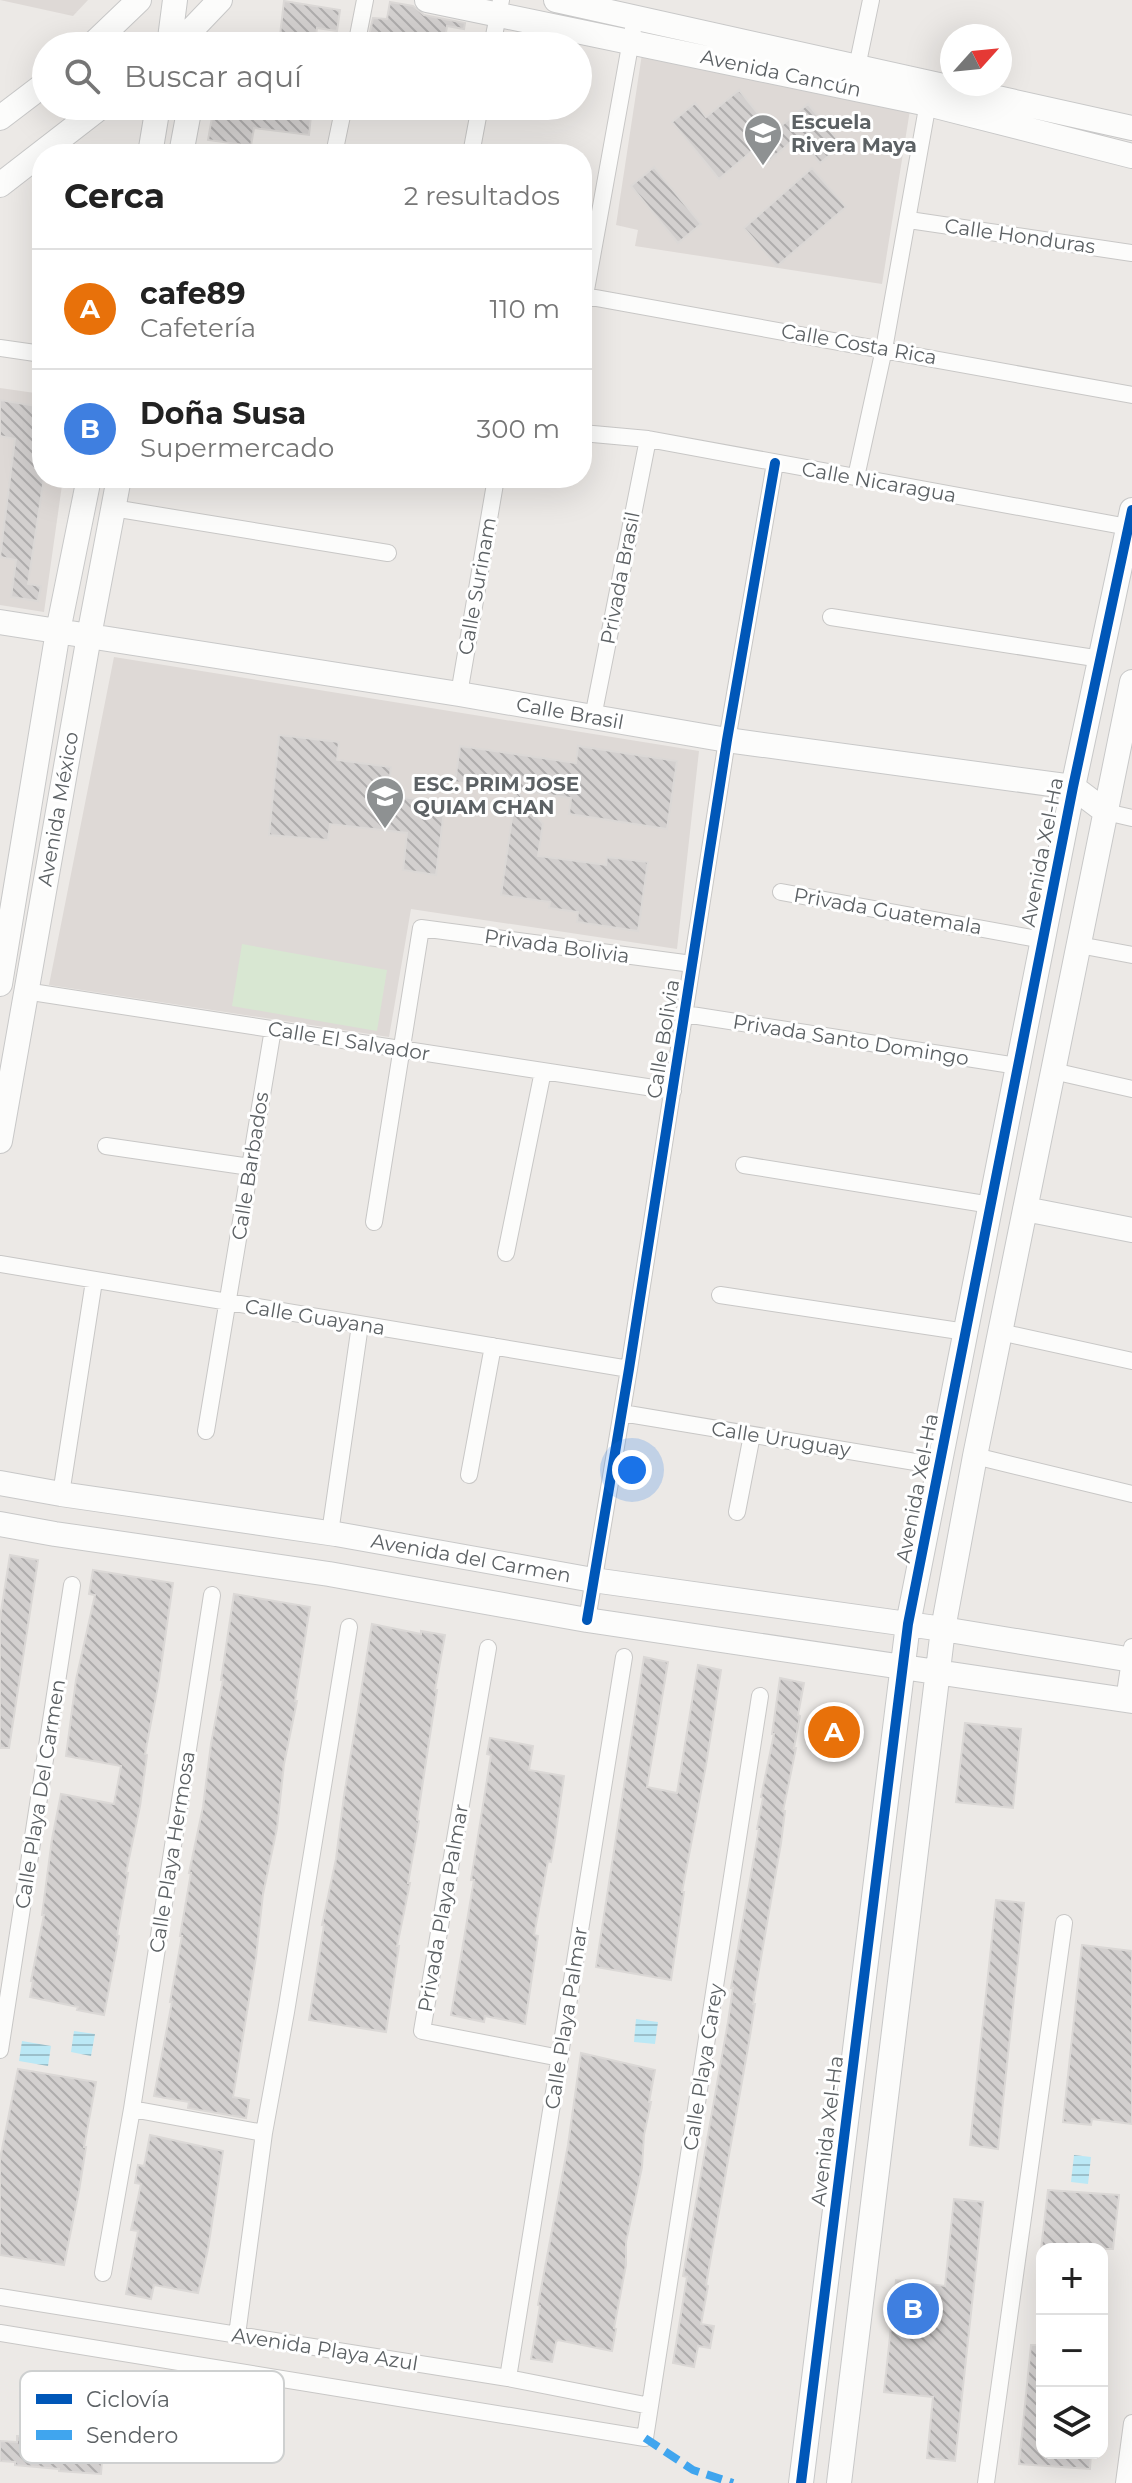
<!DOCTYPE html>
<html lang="es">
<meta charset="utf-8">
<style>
:root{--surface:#fff;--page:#f6f6f6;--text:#222;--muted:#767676;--line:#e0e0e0;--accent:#ea580c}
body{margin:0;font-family:Montserrat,sans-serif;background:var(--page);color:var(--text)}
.controls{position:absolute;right:24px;bottom:24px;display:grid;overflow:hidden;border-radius:16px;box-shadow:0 8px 32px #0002}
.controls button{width:72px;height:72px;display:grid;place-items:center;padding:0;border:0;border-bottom:2px solid var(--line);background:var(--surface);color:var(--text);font:40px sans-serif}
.compass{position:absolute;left:940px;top:24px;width:72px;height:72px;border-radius:50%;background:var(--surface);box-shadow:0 8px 32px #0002;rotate:63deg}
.you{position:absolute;left:632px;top:1470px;width:28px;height:28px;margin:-20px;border:6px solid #fff;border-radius:50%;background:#1a73e8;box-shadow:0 0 0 12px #1a73e833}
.badge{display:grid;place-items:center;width:52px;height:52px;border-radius:50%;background:var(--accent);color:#fff;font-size:26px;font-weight:700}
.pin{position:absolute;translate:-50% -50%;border:4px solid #fff;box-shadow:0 2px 8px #0006}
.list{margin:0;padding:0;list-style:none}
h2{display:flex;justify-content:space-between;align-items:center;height:104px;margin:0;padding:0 32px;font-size:34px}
h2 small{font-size:26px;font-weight:400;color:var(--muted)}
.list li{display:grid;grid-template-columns:52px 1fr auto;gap:24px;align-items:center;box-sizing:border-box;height:120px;padding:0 32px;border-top:2px solid var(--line)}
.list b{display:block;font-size:30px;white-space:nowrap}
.list p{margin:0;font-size:26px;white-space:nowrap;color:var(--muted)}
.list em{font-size:26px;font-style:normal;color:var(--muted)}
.icon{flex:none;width:44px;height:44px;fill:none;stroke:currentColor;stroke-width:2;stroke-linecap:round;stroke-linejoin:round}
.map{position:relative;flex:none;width:1132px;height:2483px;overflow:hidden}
.search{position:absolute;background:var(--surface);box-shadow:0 8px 32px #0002;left:32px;top:32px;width:560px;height:88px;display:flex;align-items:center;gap:20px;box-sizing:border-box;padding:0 28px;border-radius:44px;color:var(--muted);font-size:30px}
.panel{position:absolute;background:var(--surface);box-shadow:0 8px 32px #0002;left:32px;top:144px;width:560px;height:344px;border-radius:32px}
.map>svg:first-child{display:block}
.education{fill:#ded9d6}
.green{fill:#d8e7d2}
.water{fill:url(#water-rules)}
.building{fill:url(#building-back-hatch);stroke:#dbd8d6;stroke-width:2}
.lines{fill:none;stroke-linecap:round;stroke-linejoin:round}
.street-casing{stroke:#c8c7c6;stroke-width:18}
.secondary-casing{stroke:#c8c8c8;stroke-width:26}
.street{stroke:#fcfcfb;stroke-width:16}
.secondary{stroke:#fcfcfb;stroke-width:24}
.quiet{stroke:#40a5ee;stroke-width:8;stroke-dasharray:16 8;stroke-linecap:butt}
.cycleway-casing{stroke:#fff;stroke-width:15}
.cycleway{stroke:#0057b8;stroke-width:10}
.labels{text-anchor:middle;stroke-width:6;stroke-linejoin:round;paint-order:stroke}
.street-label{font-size:20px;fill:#5c6164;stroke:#fff}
.poi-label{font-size:20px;font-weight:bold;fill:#5c6164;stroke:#fff;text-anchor:start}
.key{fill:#fff;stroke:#ced0d0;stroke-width:2}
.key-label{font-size:22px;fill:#5c6164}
</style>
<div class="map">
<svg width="1132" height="2483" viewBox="0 0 1132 2483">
<defs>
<pattern id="water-rules" width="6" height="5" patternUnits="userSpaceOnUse" patternTransform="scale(2)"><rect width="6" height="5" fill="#bbe8f5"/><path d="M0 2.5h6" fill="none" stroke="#9bbfca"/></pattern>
<pattern id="building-back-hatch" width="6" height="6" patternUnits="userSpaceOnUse" patternTransform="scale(2)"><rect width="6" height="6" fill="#d3d0cf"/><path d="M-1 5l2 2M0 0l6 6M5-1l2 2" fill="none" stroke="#aeacac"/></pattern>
</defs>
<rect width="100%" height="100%" fill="#ece9e6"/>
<path class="education" d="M0 0H88L73 16Z
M642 54 910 110 882 284 635 246 638 230 616 225Z
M0 388 42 394V478H63L44 612 0 605Z
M114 657 699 751 677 949 411 909 389 1037 49 985Z"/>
<path class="green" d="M242 944 387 970 377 1031 232 1006Z"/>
<path class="water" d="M636 2019 658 2022 655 2044 634 2042Z
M74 2031 95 2034 91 2056 71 2052Z
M22 2041 51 2046 48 2066 19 2061Z
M1074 2155 1091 2157 1088 2184 1071 2182Z"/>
<path class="building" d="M284 1 340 10 337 31 317 28 315 46 279 44Z
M390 2 413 6 424 15 465 23 464 29 447 26 444 46H415L386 42 387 38 369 36 373 18 387 19Z
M739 90 773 132 808 104 842 145 820 163 798 136 763 166 751 152 719 179 672 122 695 103 706 117Z
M214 106H312L309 135 254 128 251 146 208 140Z
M654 167 701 224 678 243 631 186Z
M812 168 846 207 777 266 744 228Z
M0 400 42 407 44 478 28 584 41 586 38 601 11 597 16 560 0 557 15 439 0 436Z
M279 735 339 742 337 760 391 767 388 795 445 803 436 875 403 870 407 833 330 824 328 840 269 835Z
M460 746 576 763 578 746 677 761 667 829 569 814 571 798 455 782Z
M516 790 543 824 538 856 606 865 607 857 648 862 638 931 577 922 578 912 549 908 550 902 501 895Z
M10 1555 38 1560 9 1748H0V1618Z
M93 1570 173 1583 159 1680 145 1754 147 1755 140 1806 126 1873H128L117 1935 119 1936 104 2015 77 2010 78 2007 30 1997 33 1981H31L44 1915H42L52 1839 61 1794 114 1804 121 1766 66 1756 76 1680 95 1595 89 1594Z
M234 1594 310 1607 295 1701H297L284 1764 277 1828 263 1894 256 1957 233 2097 249 2100 246 2118 188 2108 189 2102 154 2096 172 2002H170L182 1936H180L191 1873H189L203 1807 211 1744 223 1680H221Z
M372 1624 421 1634V1631L445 1635 435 1690H437L417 1820 419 1821 408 1883H410L397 1946H399L386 2032 309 2020 324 1925H322L336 1859 344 1796Z
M644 1657 668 1662 647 1787 677 1793 698 1665 721 1670 706 1765 682 1892H684L671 1980 596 1967Z
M780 1678 804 1683 798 1715 800 1716 794 1748H796L783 1811H785L781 1843 753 2004H755L750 2036 706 2285 708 2286 701 2324 714 2326 710 2348 698 2346 694 2367 673 2363 687 2277 683 2276 728 2022 733 1988H731L759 1829H757L763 1798 761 1797 774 1734H772Z
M965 1723 1021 1729 1013 1808 956 1802Z
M490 1738 533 1746 529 1770 564 1776 555 1839 551 1862 548 1861 534 1935 538 1936 525 2024 485 2016 484 2022 451 2015 474 1880H471L491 1755 487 1754Z
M996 1900 1024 1903 998 2149 970 2145Z
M1082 1945 1132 1951V2124L1092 2119 1091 2125 1063 2122Z
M581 2053 655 2070 649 2102H651L644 2135 642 2167 626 2242V2265L614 2328 616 2329 612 2351 558 2340 556 2342 552 2362 531 2359 540 2306 538 2305 568 2145Z
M18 2069 96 2082 84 2147H86L79 2191 64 2265 0 2255V2159Z
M150 2135 223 2151 208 2249 198 2293 154 2285 151 2299 126 2294 138 2231 131 2230 141 2184 135 2183 138 2165 144 2166Z
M1048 2190 1119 2195 1113 2249H1041Z
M954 2199 983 2202 955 2461 927 2458 933 2397 884 2392 896 2280 945 2286Z
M1031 2345H1042V2453H1091L1090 2469 1019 2464Z
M17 2436 36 2437V2443L103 2449 101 2474 59 2471V2469L15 2465V2462L0 2461V2441L17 2442Z"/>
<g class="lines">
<defs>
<path id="street" d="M356 46 365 0
M492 46 501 0
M857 67 871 0
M334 154 344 106
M471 154 480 106
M909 220 1132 253
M585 296 1132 395
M582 312 635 18
M0 348 42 354
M582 433 648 439 1128 527
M856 477 884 349 929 97
M113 508 388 553
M831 617 1101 659
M459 694 496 478
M593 717 648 439
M1106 812 1132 818
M781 892 1043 940
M1079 945 1132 955
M25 991 673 1091
M685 1014 1018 1066
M1053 1071 1132 1089
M106 1146 250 1167
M744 1165 991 1205
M374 1222 421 928 692 964
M506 1253 543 1071
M0 1264 629 1369
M720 1295 966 1332
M1000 1332 1132 1361
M622 1413 939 1466
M206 1431 273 1029
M975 1456 1132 1494
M469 1475 493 1346
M61 1494 94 1281
M737 1512 752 1435
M330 1533 360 1325
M587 1620 629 1369 727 740 775 463
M488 1648 422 2031 560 2058
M1124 1700 1132 1647
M0 2050 72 1585
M132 2109 264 2133
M103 2273 132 2109 212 1595
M0 2297 508 2378 650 2406
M0 2333 645 2438 760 1696
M237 2335 264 2133 286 2012 349 1627
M508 2378 624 1657
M986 2483 1064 1923
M1124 2483 1132 2423"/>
<path id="secondary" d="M427 0 928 104 1132 156
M556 0 1132 128
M91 46 139 0
M169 46 175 0
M176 46 220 0
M0 118 46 83
M150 154 158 106
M181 154 190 106
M0 185 102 106
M0 622 459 694 727 740 1073 787 1106 812
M0 984 58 631 89 478
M0 1141 89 636 119 478
M1025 1209 1132 1230
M0 1483 61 1494 336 1534 593 1580 943 1629 1132 1660
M0 1524 55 1534 329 1574 587 1620 1132 1701
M801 2483 908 1624 1073 787 1132 510
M839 2483 943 1629 975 1456 1132 682"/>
</defs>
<use href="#street" class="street-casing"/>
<use href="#secondary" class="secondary-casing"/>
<use href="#street" class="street"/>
<use href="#secondary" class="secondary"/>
<path class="quiet" d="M645 2438 693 2470 733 2483"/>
<defs>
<path id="cycleway" d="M587 1620 629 1369 727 740 775 463
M801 2483 908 1624 1073 787 1132 510"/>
</defs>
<use href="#cycleway" class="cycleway-casing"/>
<use href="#cycleway" class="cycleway"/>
</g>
<defs>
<symbol id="school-pin" viewBox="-11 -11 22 30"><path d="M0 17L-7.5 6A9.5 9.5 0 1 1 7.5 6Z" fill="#8e9192" stroke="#fff"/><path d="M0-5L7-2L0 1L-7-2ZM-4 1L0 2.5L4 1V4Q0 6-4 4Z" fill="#fff"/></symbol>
</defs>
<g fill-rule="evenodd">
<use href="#school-pin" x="741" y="111" width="44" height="60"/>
<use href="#school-pin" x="363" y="774" width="44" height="60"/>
</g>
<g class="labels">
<g class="street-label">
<text transform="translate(781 73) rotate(12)" y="7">Avenida Cancún</text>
<text transform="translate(1020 236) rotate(8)" y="7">Calle Honduras</text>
<text transform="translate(859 344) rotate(10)" y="7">Calle Costa Rica</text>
<text transform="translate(879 482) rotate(10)" y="7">Calle Nicaragua</text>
<text transform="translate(620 578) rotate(-79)" y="7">Privada Brasil</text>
<text transform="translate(477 586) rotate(-80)" y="7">Calle Surinam</text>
<text transform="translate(570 713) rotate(10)" y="7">Calle Brasil</text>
<text transform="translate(58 809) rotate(-80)" y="7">Avenida México</text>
<text transform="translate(1042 852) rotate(-79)" y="7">Avenida Xel-Ha</text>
<text transform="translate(888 911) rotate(10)" y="7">Privada Guatemala</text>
<text transform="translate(557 946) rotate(8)" y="7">Privada Bolivia</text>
<text transform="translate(663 1039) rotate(-81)" y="7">Calle Bolivia</text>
<text transform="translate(851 1040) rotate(9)" y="7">Privada Santo Domingo</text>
<text transform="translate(349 1041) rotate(9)" y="7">Calle El Salvador</text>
<text transform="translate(250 1166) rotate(-81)" y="7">Calle Barbados</text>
<text transform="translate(315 1317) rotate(9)" y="7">Calle Guayana</text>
<text transform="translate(781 1439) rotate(9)" y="7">Calle Uruguay</text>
<text transform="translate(917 1488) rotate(-79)" y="7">Avenida Xel-Ha</text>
<text transform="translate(471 1558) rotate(10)" y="7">Avenida del Carmen</text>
<text transform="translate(40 1794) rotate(-81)" y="7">Calle Playa Del Carmen</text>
<text transform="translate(172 1852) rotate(-81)" y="7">Calle Playa Hermosa</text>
<text transform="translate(443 1908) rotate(-80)" y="7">Privada Playa Palmar</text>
<text transform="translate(566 2018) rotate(-81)" y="7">Calle Playa Palmar</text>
<text transform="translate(703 2067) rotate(-81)" y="7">Calle Playa Carey</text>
<text transform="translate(827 2131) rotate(-83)" y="7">Avenida Xel-Ha</text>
<text transform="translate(325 2349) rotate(9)" y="7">Avenida Playa Azul</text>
</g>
<g class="poi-label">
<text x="791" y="129">Escuela<tspan x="791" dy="23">Rivera Maya</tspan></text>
<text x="413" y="791">ESC. PRIM JOSE<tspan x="413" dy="23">QUIAM CHAN</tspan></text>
</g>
</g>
<rect x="20" y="2371" width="264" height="92" rx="12" class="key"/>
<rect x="36" y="2394" width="36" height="10" fill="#0057b8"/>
<rect x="36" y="2430" width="36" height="10" fill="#40a5ee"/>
<g class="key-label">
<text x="86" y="2407">Ciclovía</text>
<text x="86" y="2443">Sendero</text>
</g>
</svg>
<div class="controls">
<button>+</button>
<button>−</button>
<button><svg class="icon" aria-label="layers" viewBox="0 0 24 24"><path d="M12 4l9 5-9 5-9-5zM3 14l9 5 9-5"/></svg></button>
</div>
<svg class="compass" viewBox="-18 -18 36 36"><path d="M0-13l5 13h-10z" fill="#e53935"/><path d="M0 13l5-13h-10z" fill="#767676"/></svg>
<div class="you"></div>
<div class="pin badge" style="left:834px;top:1732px;background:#e8710a">A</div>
<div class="pin badge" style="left:913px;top:2309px;background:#3f7fe0">B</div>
<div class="search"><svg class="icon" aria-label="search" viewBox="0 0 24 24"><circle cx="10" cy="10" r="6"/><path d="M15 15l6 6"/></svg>Buscar aquí</div>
<section class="panel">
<h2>Cerca<small>2 resultados</small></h2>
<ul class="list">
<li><span class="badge" style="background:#e8710a">A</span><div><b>cafe89</b><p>Cafetería</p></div><em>110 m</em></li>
<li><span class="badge" style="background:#3f7fe0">B</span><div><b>Doña Susa</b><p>Supermercado</p></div><em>300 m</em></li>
</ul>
</section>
</div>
